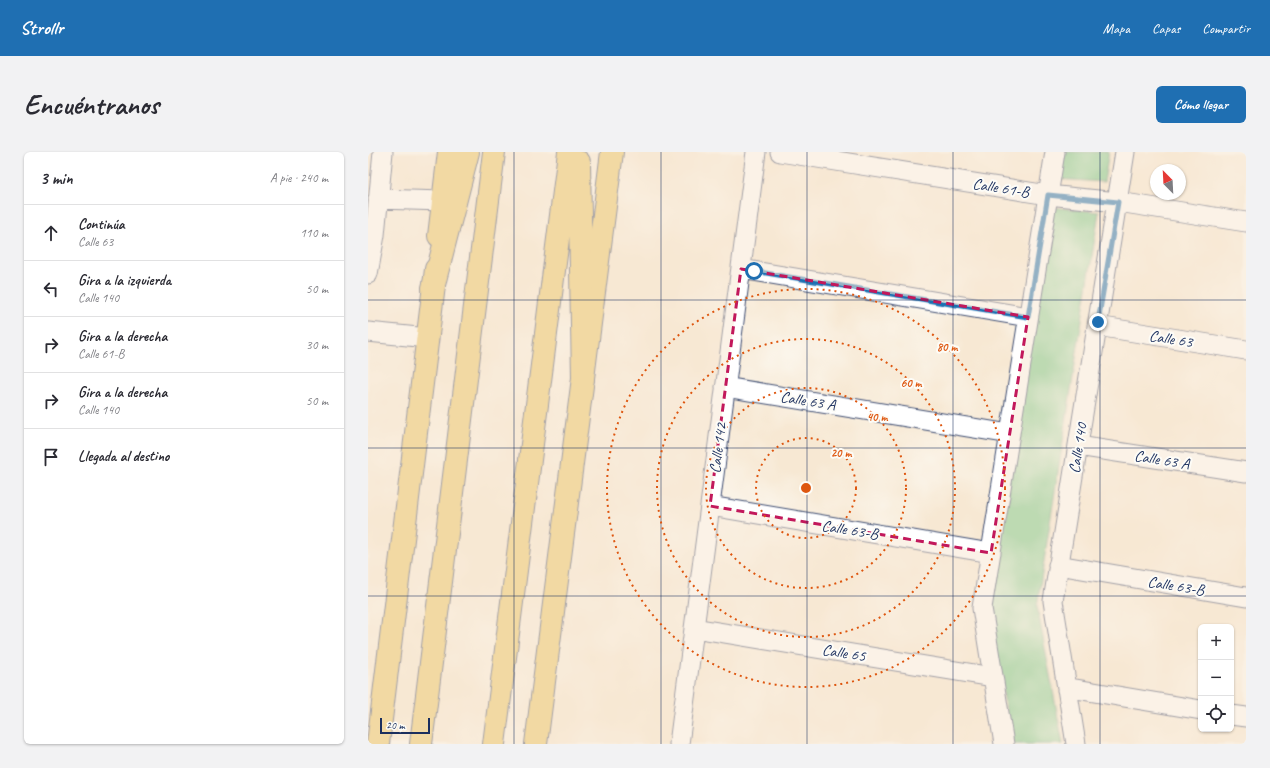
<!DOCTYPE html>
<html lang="es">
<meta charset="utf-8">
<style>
:root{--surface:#fff;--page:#f2f2f3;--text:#2b2b33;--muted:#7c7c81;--line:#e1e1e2;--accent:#1f6fb2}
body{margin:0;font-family:Caveat,sans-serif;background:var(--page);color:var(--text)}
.controls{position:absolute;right:12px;bottom:12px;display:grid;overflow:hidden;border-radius:6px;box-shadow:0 1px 3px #0004}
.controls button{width:36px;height:36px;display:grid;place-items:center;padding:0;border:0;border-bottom:1px solid var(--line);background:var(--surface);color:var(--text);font:20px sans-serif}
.compass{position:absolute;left:782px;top:12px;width:36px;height:36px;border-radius:50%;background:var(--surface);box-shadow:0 1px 3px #0004;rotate:336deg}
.scale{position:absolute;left:12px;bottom:10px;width:50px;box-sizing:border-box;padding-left:4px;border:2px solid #1b2f5e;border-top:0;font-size:11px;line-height:14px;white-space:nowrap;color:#1b2f5e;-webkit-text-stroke:3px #fdfcf7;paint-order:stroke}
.stop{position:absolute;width:12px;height:12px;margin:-9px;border:3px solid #1f6fb2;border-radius:50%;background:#fff}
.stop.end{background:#1f6fb2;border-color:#fff;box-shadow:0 1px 4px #0008}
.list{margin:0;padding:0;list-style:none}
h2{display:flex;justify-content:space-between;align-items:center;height:52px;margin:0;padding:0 16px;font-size:17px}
h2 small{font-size:13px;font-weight:400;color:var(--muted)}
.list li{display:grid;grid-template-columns:26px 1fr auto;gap:12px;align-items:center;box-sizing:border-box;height:56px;padding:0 16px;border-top:1px solid var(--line)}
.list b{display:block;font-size:15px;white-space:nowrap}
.list p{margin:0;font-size:13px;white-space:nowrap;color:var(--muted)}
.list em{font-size:13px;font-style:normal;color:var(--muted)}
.icon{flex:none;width:22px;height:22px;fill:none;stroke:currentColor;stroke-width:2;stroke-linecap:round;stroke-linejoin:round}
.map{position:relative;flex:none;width:878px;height:592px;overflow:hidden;border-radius:6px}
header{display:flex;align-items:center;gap:24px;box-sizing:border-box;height:56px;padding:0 20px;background:var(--accent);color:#fff}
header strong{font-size:19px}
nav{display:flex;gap:22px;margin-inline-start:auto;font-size:14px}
.intro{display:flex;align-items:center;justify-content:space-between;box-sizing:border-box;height:96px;padding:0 24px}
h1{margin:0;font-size:28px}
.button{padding:10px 18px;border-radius:6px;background:var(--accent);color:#fff;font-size:14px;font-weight:700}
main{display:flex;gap:24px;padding:0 24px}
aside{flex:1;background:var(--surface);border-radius:6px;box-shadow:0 1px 3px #0004}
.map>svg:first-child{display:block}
.green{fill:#77c98b;stroke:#497c74}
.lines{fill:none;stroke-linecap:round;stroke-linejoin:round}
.minor-casing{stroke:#3c4b70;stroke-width:21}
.major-casing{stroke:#3c4b70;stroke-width:24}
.highway-casing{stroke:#3c4b70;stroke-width:24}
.minor{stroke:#fff;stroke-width:19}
.major{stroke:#eac769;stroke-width:22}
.highway{stroke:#eac769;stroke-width:22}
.route{stroke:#1f6fb2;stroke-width:5}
.marked{fill:none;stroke:#c2185b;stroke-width:3;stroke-dasharray:8 5;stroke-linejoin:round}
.grid{fill:none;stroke:#1b2f5e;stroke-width:1;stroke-opacity:0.55}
.ring{fill:none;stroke:#de5710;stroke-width:2;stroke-dasharray:2 4}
.labels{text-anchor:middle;stroke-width:4;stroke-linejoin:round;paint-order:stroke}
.street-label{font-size:16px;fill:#1b2f5e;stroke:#fdfcf7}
.centre{fill:#de5710;stroke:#fdfcf7;stroke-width:2}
.ring-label{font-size:12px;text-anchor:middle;font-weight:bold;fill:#de5710;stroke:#fdfcf7;stroke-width:4;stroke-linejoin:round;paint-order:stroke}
</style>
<header>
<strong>Strollr</strong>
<nav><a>Mapa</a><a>Capas</a><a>Compartir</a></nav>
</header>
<div class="intro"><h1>Encuéntranos</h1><a class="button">Cómo llegar</a></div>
<main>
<aside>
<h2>3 min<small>A pie · 240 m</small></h2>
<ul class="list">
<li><svg class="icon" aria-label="ahead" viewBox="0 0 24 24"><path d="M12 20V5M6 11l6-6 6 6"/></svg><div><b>Continúa</b><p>Calle 63</p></div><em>110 m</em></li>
<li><svg class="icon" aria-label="left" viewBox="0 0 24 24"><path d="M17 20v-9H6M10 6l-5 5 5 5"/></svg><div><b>Gira a la izquierda</b><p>Calle 140</p></div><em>50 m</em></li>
<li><svg class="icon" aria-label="right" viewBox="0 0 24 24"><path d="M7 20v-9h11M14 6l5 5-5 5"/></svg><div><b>Gira a la derecha</b><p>Calle 61-B</p></div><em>30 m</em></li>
<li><svg class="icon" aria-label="right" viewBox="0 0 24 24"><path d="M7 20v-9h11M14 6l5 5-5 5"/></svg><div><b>Gira a la derecha</b><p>Calle 140</p></div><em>50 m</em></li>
<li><svg class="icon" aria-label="arrive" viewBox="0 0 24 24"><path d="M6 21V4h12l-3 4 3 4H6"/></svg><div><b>Llegada al destino</b></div></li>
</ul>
</aside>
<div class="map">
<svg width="878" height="592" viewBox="0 0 878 592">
<rect width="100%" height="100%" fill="#fdfcf7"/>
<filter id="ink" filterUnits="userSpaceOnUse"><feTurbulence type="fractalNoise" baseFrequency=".025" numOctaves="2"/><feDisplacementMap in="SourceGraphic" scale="8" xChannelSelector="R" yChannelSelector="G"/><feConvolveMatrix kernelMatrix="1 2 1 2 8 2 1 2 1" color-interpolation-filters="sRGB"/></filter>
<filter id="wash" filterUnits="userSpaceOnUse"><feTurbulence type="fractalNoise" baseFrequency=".012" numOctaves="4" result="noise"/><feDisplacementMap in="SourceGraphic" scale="16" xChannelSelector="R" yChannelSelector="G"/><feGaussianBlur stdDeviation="0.9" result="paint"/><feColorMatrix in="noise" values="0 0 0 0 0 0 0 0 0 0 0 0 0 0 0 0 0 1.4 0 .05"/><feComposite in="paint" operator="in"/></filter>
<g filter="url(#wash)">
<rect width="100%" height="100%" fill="#f7e8d3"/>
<path class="green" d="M692 0H741L736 30 687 27Z
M683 55 731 60 669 454 695 592H644L620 456Z"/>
</g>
<g filter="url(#ink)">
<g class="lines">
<defs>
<path id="minor" d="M412 0 680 43 750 50 878 70
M10 47 75 49
M373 117 660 165
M0 122 7 83 15 0
M729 174 878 198
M0 180 60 186
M357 235 642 282
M710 294 878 320
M342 354 623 401
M690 413 878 445
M326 476 625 525
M699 538 708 537 833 558
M863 563 878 565
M311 592 388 0
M636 592 614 456 687 0
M708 592 685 449 757 0"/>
<path id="major" d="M71 84 81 0
M10 592 68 117
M168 592 244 0"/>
<path id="highway" d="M211 10 215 227
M65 136 100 0
M53 592 126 0
M126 592 201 0"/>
</defs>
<use href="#minor" class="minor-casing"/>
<use href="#major" class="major-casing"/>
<use href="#highway" class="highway-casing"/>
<use href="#minor" class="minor"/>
<use href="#major" class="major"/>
<use href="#highway" class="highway"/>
</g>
</g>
<g class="lines" filter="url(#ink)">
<path class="route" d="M386 119 660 165 680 43 750 50 730 170"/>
</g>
<path d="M0 0H878V592H0ZM373 117 660 165 623 401 342 354Z" fill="#f7e8d3" fill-opacity=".55" fill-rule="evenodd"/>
<path class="marked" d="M373 117 660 165 623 401 342 354Z"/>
<path class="grid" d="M146 0V592M293 0V592M439 0V592M585 0V592M732 0V592M0 148H878M0 296H878M0 444H878"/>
<g class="ring">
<circle cx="438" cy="336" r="50"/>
<circle cx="438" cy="336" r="100"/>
<circle cx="438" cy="336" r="149"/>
<circle cx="438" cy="336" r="199"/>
</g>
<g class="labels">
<g class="street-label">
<text transform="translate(633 35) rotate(9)" y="6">Calle 61-B</text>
<text transform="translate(803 186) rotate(9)" y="6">Calle 63</text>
<text transform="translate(440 248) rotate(9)" y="6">Calle 63 A</text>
<text transform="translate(349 296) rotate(-83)" y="6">Calle 142</text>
<text transform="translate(709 296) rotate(-81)" y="6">Calle 140</text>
<text transform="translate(794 307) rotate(9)" y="6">Calle 63 A</text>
<text transform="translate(482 377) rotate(9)" y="6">Calle 63-B</text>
<text transform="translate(808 433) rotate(9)" y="6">Calle 63-B</text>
<text transform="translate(476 500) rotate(9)" y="6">Calle 65</text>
</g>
</g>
<circle cx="438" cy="336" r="6" class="centre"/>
<g class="ring-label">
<text x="579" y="199">80 m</text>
<text x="543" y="235">60 m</text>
<text x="509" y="269">40 m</text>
<text x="473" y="305">20 m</text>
</g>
</svg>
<div class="controls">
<button>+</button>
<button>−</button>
<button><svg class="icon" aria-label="locate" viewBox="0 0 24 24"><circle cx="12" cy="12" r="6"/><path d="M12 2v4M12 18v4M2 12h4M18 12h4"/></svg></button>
</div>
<svg class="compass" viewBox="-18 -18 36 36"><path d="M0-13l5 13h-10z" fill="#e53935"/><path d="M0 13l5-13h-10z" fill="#7c7c81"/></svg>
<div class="scale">20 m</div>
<div class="stop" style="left:386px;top:119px"></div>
<div class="stop end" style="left:730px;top:170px"></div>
</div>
</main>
